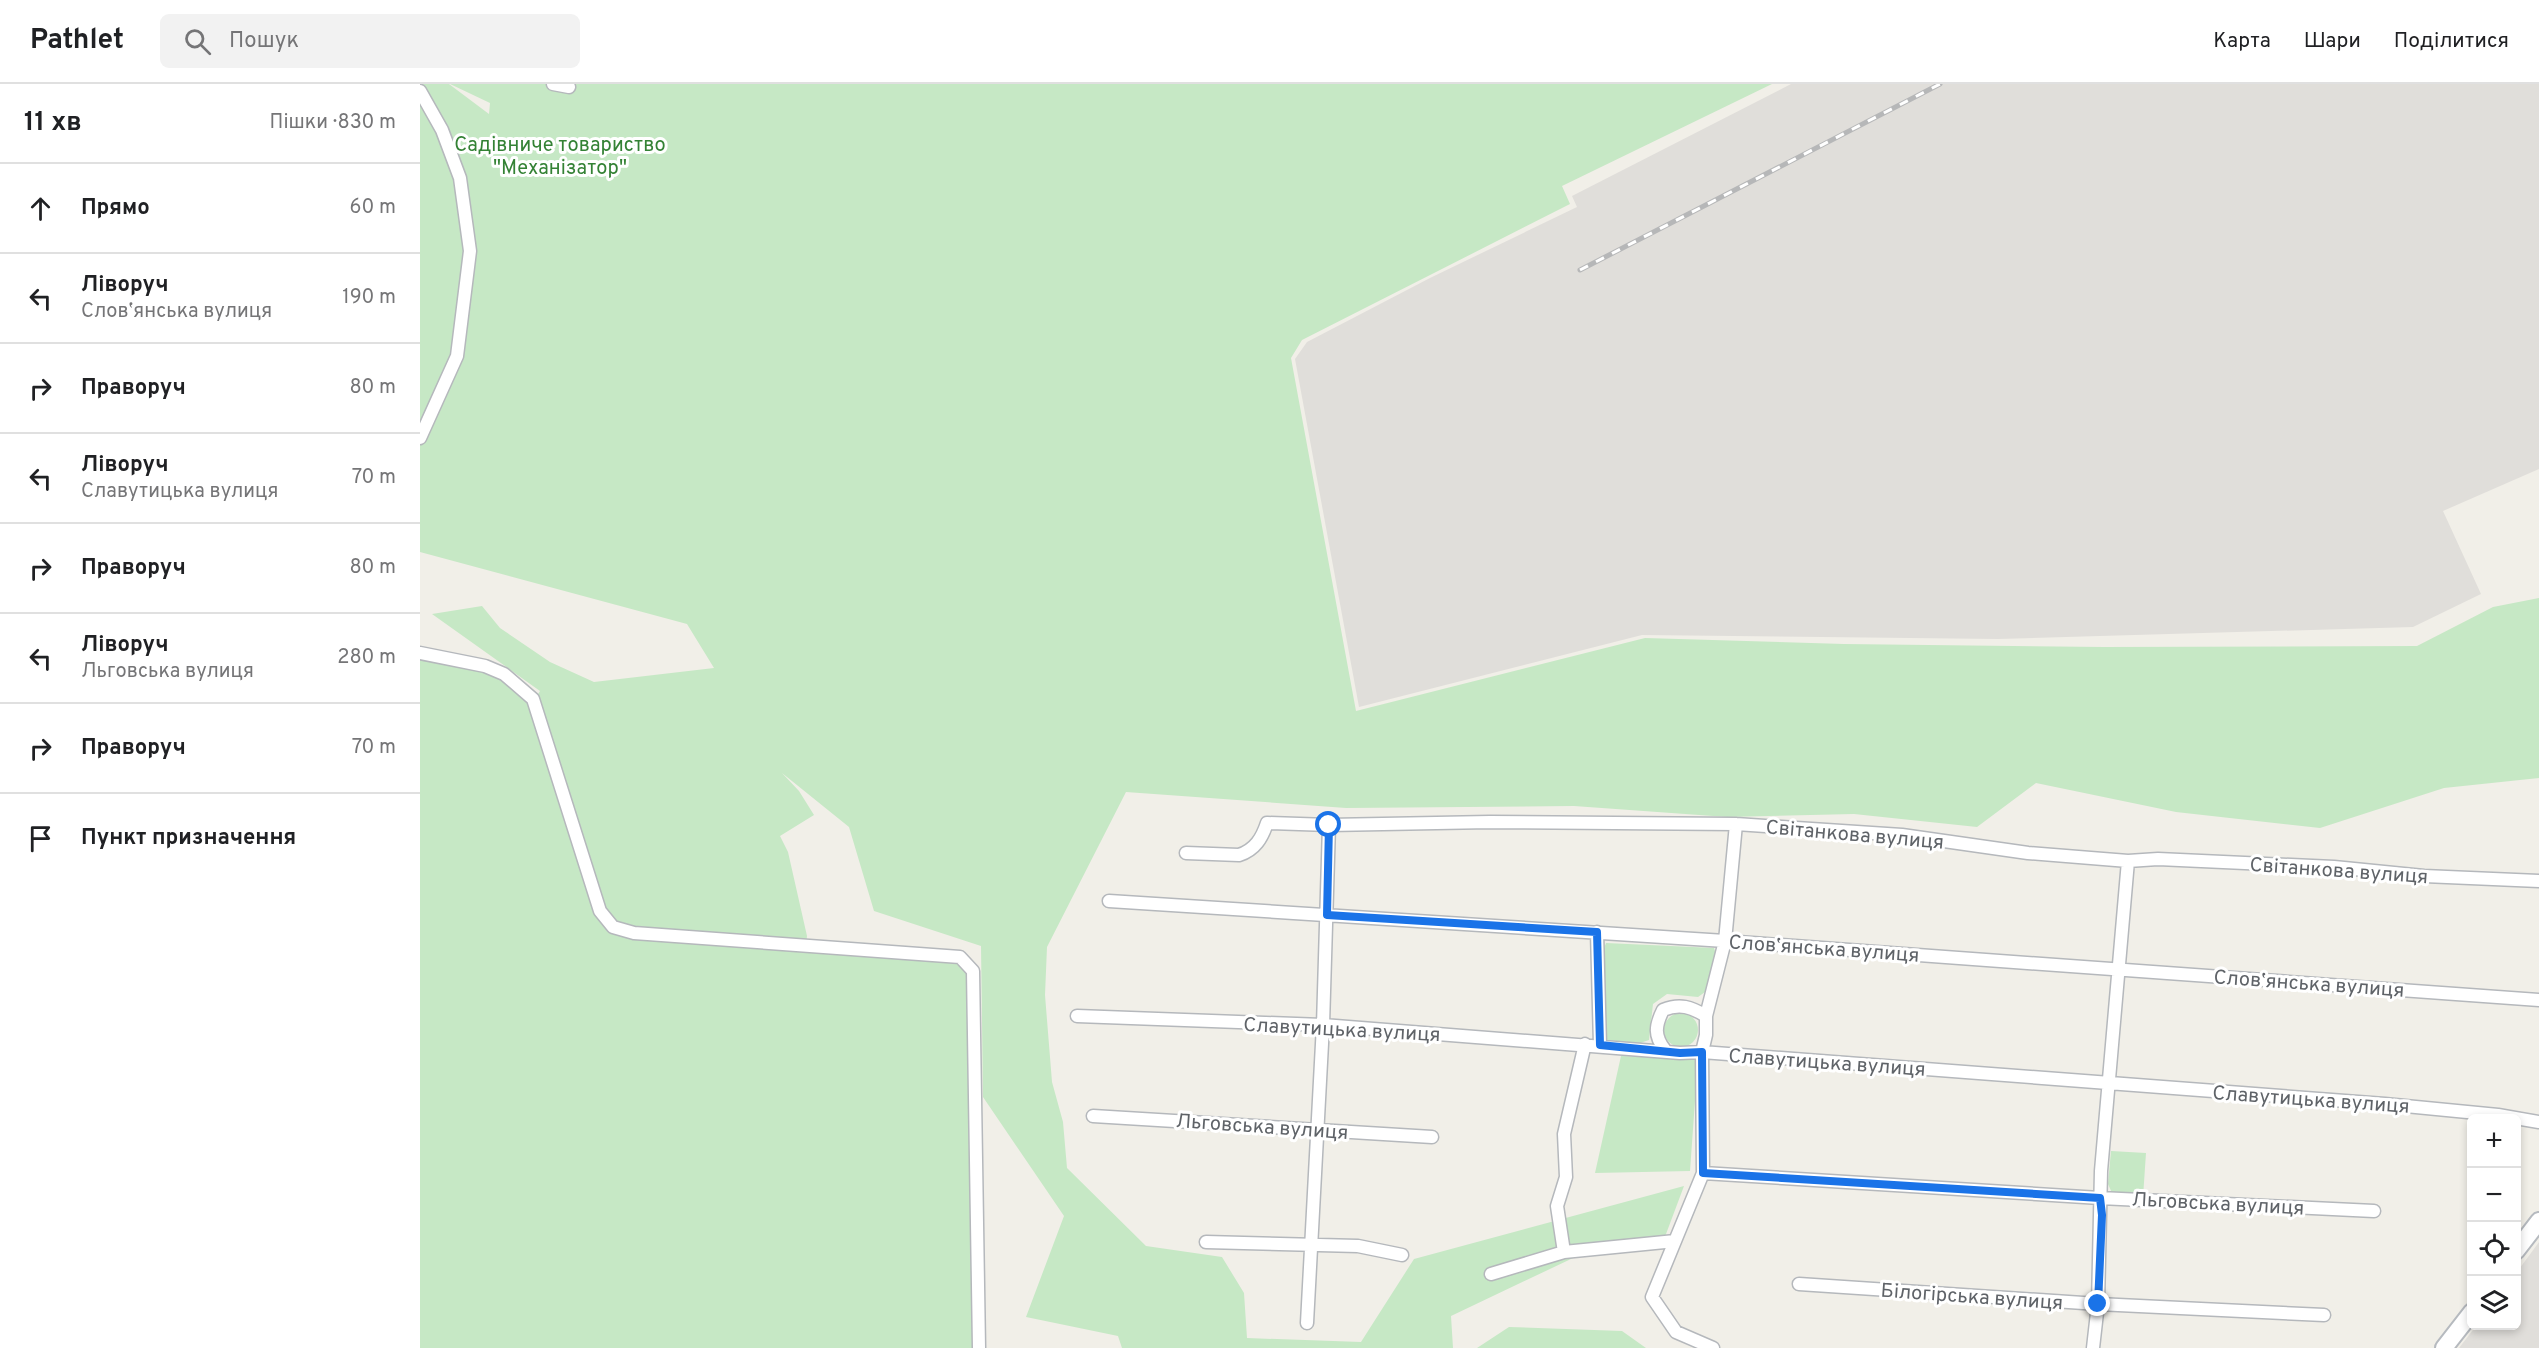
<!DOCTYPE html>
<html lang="uk">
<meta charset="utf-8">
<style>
:root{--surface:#fff;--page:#f2f2f2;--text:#202124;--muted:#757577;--line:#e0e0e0}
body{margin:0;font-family:Overpass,sans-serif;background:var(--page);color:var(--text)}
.controls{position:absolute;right:18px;bottom:18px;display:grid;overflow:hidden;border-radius:9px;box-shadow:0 3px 9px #0003}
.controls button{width:54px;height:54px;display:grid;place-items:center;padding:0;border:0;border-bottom:2px solid var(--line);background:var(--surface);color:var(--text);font:30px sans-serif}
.stop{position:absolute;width:18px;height:18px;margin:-14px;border:4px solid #1a73e8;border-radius:50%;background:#fff}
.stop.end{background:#1a73e8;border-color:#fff;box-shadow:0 2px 6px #0008}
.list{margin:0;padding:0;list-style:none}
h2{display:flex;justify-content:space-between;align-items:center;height:78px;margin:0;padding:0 24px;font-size:26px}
h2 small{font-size:20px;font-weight:400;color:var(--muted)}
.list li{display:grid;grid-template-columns:39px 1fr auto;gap:18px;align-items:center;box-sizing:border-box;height:90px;padding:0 24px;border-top:2px solid var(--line)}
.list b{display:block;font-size:22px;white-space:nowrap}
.list p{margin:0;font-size:20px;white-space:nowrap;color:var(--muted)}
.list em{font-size:20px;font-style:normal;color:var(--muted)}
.icon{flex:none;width:33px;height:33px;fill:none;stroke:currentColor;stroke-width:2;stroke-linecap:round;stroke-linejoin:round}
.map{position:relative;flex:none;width:2119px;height:1264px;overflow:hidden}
header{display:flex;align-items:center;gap:36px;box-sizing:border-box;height:84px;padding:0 30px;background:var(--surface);border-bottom:2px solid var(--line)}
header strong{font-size:28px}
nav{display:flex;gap:33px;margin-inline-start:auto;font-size:21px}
.search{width:420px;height:54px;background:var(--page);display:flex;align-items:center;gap:15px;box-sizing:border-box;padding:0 21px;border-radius:9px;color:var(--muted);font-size:22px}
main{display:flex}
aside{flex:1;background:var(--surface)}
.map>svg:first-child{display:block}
.industrial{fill:#e0deda}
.green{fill:#c6e8c5}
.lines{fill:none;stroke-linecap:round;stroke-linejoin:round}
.minor-casing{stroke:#b5b8bc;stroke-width:15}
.secondary-casing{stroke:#b6babf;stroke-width:20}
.minor{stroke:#fff;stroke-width:12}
.secondary{stroke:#fff;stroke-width:16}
.rail-casing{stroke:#b6b7b8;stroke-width:5}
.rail{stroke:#fff;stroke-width:3;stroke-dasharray:9;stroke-linecap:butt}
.route{stroke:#1a73e8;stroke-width:8}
.labels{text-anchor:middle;stroke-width:6;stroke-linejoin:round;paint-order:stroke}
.park-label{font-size:20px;fill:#348235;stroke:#fff}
.street-label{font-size:20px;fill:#5f6368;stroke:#fff}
</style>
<header>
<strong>Pathlet</strong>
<div class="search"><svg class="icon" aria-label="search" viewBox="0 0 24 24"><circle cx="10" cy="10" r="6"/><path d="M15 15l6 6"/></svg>Пошук</div>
<nav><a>Карта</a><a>Шари</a><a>Поділитися</a></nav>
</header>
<main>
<aside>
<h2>11 хв<small>Пішки · 830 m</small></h2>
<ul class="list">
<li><svg class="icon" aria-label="ahead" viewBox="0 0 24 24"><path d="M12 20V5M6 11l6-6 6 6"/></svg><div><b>Прямо</b></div><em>60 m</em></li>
<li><svg class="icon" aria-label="left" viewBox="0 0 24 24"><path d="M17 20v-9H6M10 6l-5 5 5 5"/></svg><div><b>Ліворуч</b><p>Словʼянська вулиця</p></div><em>190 m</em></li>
<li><svg class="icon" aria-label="right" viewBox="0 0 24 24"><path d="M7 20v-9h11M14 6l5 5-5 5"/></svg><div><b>Праворуч</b></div><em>80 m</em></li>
<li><svg class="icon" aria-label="left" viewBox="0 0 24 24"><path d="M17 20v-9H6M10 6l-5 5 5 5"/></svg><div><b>Ліворуч</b><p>Славутицька вулиця</p></div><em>70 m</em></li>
<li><svg class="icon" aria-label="right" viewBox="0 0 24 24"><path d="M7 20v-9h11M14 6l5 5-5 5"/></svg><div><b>Праворуч</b></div><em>80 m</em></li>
<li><svg class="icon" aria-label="left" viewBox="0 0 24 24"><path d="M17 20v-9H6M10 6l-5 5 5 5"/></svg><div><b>Ліворуч</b><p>Льговська вулиця</p></div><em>280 m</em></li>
<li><svg class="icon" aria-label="right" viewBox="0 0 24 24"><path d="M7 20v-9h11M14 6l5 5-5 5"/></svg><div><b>Праворуч</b></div><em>70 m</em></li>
<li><svg class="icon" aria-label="arrive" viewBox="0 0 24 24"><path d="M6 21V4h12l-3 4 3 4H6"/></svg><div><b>Пункт призначення</b></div></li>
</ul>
</aside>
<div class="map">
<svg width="2119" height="1264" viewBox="0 0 2119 1264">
<rect width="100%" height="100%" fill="#f1efe8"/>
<path class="industrial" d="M1371 0H2119V385L2023 427 2061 510 1993 543 1578 555 1222 551 939 623 875 275 887 258 1010 194 1157 123 1152 112Z
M2119 1158V1264H2039L2056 1242H2096L2097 1188Z"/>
<path class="green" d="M0 0H29L69 30 70 19 30 0H1352L1142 102 1150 120 882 256 871 274 936 627 1225 554 1424 560 1684 563 1997 562 2073 523 2119 514V694L2024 704 1900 744 1756 728 1616 699 1557 743 1434 730 1307 733 1154 722 926 724 706 708 627 863 625 911 632 998 643 1038 647 1084 726 1162 802 1173 824 1209 827 1254 941 1258 994 1175 1264 1102 1243 1158 1233 1166 1172 1165 1031 1232 1033 1264H702L698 1252 606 1233 644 1132 563 1013 561 862 454 827 429 743 362 689 379 707 394 731 360 752 368 768 387 852 386 860 213 847 193 840 183 827 115 615 120 607 12 530 62 522 80 544 130 578 174 598 294 584 267 540 0 468Z
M0 570 64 583 111 616 192 844 538 875 549 887 555 1264H0Z
M1186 859 1294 864 1297 873 1285 908 1278 913 1247 910 1233 920 1229 956 1220 959 1187 956 1183 867Z
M1244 946a17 17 0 1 1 34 0a17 17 0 1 1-34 0Z
M1201 972 1278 975 1270 1087 1175 1089Z
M1691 1067 1726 1069 1723 1113 1692 1109 1688 1100Z
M1089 1243 1202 1247 1226 1264H1057Z"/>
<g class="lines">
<defs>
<path id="minor" d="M133 0 149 3
M0 7 22 46 40 94 50 167 37 272 0 354
M0 569 65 582 84 590 113 615 180 827 193 843 214 849 540 873 553 887 559 1264
M766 769 819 771C835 766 842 754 847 739L909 741 1070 738 1316 740 1482 751 1608 769 1708 777 1738 775 1914 783 2004 792 2119 797
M689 817 1305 857 2119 916
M1177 848 1180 961
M657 932 903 941 1260 969 1282 968 1965 1020 2078 1031 2119 1038
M1245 966C1234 952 1235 942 1243 926 1260 919 1271 923 1286 932
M673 1032 1012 1053
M1283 1089 1680 1114 1954 1127
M786 1158 938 1162 982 1171
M1144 1168 1137 1122 1146 1093 1144 1050 1165 960
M1071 1190 1144 1168 1255 1157
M1379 1200 1678 1220 1904 1231
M887 1239 903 941 909 741
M1293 1264 1256 1248 1232 1213 1283 1089 1282 968 1286 951V932L1305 857 1316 740
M1673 1264 1678 1220 1681 1087 1708 777"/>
<path id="secondary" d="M2096 1167 2119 1137
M2024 1264 2052 1228"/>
</defs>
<use href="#minor" class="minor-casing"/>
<use href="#secondary" class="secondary-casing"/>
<use href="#minor" class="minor"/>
<use href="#secondary" class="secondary"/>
<defs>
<path id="rail" d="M1160 186 1520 0"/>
</defs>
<use href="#rail" class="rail-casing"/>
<use href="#rail" class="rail"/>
</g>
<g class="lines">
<path class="route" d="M909 741 907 831 1177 848 1180 961 1260 969 1282 968 1283 1089 1680 1114 1682 1131 1678 1220"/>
</g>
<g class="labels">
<g class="park-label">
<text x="140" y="67">Садівниче товариство<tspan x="140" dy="23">"Механізатор"</tspan></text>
</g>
<g class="street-label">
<text transform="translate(1435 750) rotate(5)" y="7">Світанкова вулиця</text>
<text transform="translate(1919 786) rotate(4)" y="7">Світанкова вулиця</text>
<text transform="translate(1404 864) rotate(4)" y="7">Словʼянська вулиця</text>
<text transform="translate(1889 899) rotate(4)" y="7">Словʼянська вулиця</text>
<text transform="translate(922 945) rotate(3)" y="7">Славутицька вулиця</text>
<text transform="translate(1407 978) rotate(4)" y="7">Славутицька вулиця</text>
<text transform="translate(1891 1015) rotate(4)" y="7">Славутицька вулиця</text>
<text transform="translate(842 1042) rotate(4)" y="7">Льговська вулиця</text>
<text transform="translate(1798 1119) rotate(3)" y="7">Льговська вулиця</text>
<text transform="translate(1552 1212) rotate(4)" y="7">Білогірська вулиця</text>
</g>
</g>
</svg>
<div class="controls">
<button>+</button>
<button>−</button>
<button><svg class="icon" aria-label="locate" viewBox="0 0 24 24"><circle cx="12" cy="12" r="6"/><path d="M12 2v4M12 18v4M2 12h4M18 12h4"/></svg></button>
<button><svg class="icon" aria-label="layers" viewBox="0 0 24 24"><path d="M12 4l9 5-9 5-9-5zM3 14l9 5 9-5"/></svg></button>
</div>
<div class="stop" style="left:909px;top:741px"></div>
<div class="stop end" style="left:1678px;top:1220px"></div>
</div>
</main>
